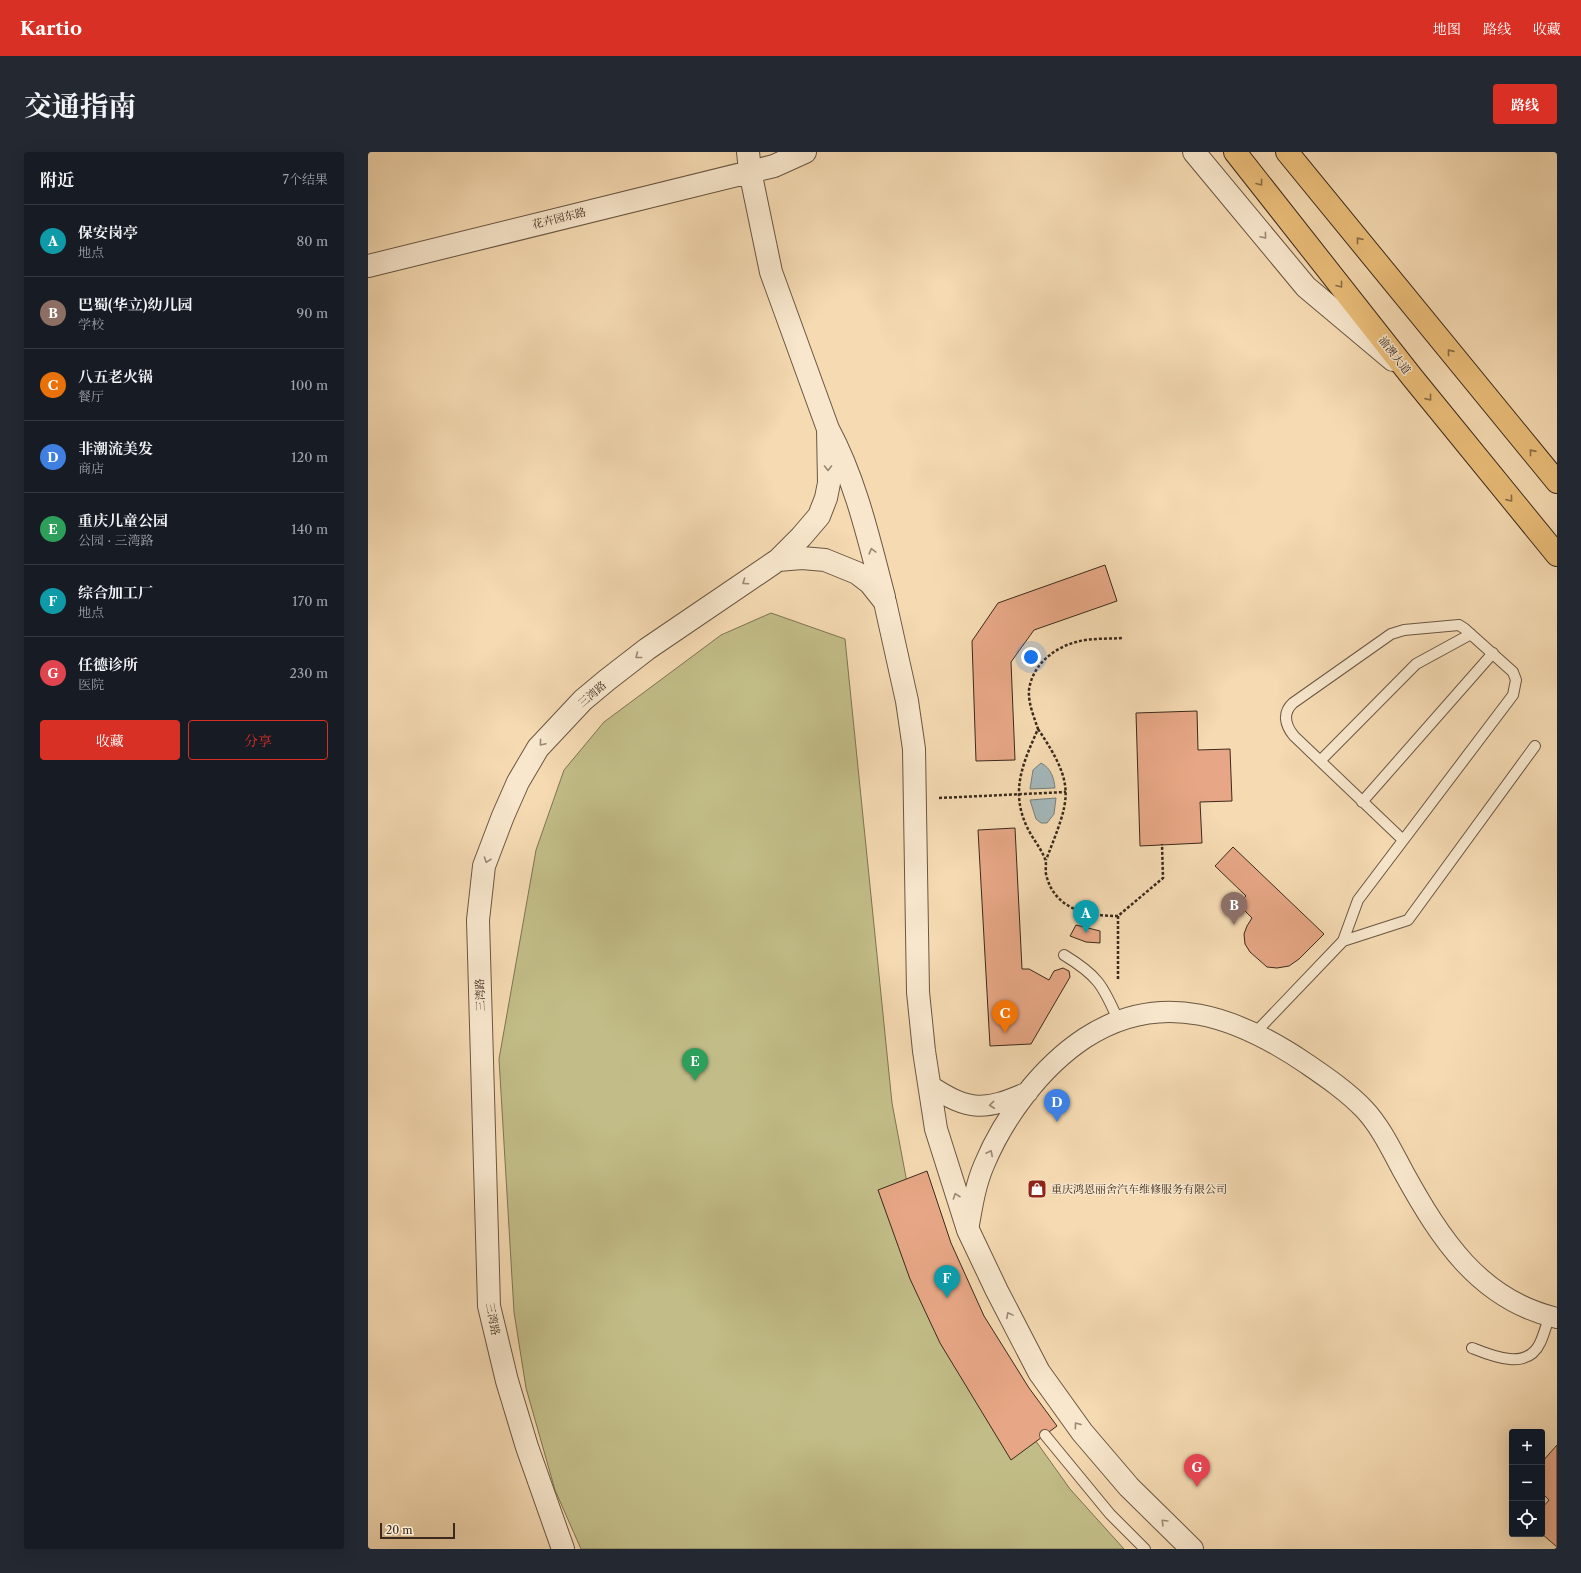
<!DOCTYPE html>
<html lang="zh">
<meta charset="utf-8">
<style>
:root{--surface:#171b24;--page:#242831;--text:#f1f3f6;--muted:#9ea1a6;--line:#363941;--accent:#d93025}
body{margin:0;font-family:"Libre Caslon Text","Noto Serif SC",serif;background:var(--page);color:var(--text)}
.controls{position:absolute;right:12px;bottom:12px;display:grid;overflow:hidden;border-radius:4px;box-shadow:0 4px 16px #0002}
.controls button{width:36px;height:36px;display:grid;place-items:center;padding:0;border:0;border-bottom:1px solid var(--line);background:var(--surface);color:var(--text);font:20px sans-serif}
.scale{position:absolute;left:12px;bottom:10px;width:75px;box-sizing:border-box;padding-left:4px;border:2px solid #3b2a1c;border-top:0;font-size:11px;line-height:14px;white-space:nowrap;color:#3b2a1c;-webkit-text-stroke:3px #f8e7cd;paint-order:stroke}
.you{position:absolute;left:663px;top:505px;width:14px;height:14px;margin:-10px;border:3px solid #fff;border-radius:50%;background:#1a73e8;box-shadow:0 0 0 6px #1a73e833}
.badge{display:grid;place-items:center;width:26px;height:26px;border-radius:50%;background:var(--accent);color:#fff;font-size:13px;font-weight:700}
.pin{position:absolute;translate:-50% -33px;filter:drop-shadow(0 1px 2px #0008)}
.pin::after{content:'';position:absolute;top:21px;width:14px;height:12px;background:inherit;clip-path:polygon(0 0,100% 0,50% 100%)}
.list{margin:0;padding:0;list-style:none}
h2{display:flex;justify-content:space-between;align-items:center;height:52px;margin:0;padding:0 16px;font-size:17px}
h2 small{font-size:13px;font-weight:400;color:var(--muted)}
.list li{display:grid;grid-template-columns:26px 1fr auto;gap:12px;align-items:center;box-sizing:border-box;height:72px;padding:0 16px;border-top:1px solid var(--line)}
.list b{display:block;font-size:15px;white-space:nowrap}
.list p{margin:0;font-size:13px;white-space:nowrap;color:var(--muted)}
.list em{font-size:13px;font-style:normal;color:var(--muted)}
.actions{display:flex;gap:8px;padding:12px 16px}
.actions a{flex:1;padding:9px 0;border:1px solid var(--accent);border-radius:4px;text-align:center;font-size:14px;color:var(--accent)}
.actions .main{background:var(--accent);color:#fff}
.icon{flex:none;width:22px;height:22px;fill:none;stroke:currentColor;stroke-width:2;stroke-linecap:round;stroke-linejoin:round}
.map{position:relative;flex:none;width:1189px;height:1397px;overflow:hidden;border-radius:4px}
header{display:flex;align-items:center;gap:24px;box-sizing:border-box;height:56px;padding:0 20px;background:var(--accent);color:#fff}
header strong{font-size:19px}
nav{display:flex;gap:22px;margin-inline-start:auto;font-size:14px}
.intro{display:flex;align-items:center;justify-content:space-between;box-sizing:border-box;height:96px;padding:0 24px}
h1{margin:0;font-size:28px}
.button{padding:10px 18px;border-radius:4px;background:var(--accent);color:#fff;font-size:14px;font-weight:700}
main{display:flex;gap:24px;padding:0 24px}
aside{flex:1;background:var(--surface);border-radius:4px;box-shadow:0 4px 16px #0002}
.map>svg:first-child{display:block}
.green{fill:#c2bd88;stroke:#7e7452}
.water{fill:#a3b7b9;stroke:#797f7a}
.building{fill:#e7a786;stroke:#3b2a1c}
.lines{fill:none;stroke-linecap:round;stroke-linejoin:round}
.service-casing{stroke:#6a5642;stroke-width:12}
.minor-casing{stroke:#6a5642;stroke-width:22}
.tertiary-casing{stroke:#6a5642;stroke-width:24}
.primary-casing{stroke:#3b2a1c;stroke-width:24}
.path{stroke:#3b2a1c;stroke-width:2.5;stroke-dasharray:3 2;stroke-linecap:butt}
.service{stroke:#f8e7cd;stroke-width:10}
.minor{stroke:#f8e7cd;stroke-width:20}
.tertiary{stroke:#f8e7cd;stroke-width:22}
.primary{stroke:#eabd79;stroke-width:22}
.oneway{stroke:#8a6c46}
.oneway2{stroke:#9a8874}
.labels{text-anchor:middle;stroke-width:3;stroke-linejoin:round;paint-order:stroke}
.street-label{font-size:11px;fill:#3b2a1c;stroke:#f8e7cd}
.poi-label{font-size:11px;fill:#3b2a1c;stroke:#f8e7cd;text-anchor:start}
</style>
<header>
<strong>Kartio</strong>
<nav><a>地图</a><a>路线</a><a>收藏</a></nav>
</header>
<div class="intro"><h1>交通指南</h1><a class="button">路线</a></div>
<main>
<aside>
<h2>附近<small>7个结果</small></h2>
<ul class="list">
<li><span class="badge" style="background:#0f9aa8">A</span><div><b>保安岗亭</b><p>地点</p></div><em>80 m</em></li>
<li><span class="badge" style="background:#8d6e63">B</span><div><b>巴蜀(华立)幼儿园</b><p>学校</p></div><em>90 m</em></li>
<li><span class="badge" style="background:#e8710a">C</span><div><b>八五老火锅</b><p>餐厅</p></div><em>100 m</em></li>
<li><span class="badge" style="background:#3f7fe0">D</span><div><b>非潮流美发</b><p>商店</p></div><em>120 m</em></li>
<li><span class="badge" style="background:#2e9e5b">E</span><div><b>重庆儿童公园</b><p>公园 · 三湾路</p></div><em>140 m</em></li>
<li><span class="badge" style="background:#0f9aa8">F</span><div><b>综合加工厂</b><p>地点</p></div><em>170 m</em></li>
<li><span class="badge" style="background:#e0444e">G</span><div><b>任德诊所</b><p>医院</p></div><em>230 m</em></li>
</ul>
<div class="actions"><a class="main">收藏</a><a>分享</a></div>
</aside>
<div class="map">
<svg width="1189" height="1397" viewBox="0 0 1189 1397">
<rect width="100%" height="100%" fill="#f5dab2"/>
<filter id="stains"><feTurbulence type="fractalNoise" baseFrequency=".005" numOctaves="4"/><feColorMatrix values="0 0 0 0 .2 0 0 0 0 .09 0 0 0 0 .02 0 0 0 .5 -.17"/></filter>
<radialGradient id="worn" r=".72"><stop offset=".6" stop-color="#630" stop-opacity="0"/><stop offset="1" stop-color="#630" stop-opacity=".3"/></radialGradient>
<path class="green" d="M403 461 477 487 524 951 540 1036 650 1264 702 1337 756 1397H213L187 1338 158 1236 146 1160 131 907 168 698 196 618 236 570 353 483Z"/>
<path class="water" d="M673 611C683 616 686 626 687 636L662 637 665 618Z
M688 646 686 662 679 671H673L668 667 662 648Z"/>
<path class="building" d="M737 413 749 449 666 478 643 510 647 608 608 609 604 489 630 451Z
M829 559 830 598 862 597 864 649 832 650 834 691 772 694 768 561Z
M647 676 654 817H661L681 828 686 819 695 816 701 819 702 825 663 892 622 894 610 678Z
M865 695 956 782 931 807 921 814 909 816 899 815 882 800 877 792 876 782 879 774 884 766 870 752 878 744 847 714Z
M708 773 732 779V791L718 790 702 784Z
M559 1019 583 1091 616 1164 661 1236 689 1274 643 1308 572 1191 542 1127 510 1038Z
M1189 1293V1395L1174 1382V1356L1181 1348 1174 1341V1310Z"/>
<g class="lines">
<defs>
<path id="service" d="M952 609 1048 512 1103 482
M994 650 1125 501
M975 789 1040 768 1167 594
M696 803C729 823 735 833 750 868
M887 881 975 789 990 748 1145 543 1148 528 1145 520 1097 477 1091 473 1036 478 1023 482 925 551C914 561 917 573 926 584L1035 688
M1104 1196C1124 1204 1159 1219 1172 1191 1176 1183 1178 1173 1182 1164
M677 1283 742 1362 777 1397"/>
<path id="minor" d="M561 933C602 960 616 959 660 940
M600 1078C604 1056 607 1034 616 1013 636 965 673 915 717 886 794 836 870 865 939 912 958 925 980 940 996 957 1013 975 1024 999 1036 1021 1072 1086 1111 1148 1189 1166"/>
<path id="tertiary" d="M380 0 382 19 403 120 460 277C488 329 501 388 516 445
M826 0 938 135 1025 208
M0 114 406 14 437 0
M410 408 434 406 457 408 489 421 502 431 517 450 539 549 546 597 550 840 556 899 568 977 600 1078 629 1139 671 1220 714 1280 761 1335 824 1397
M195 1397 159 1295 139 1229 121 1154 110 768 116 714 135 664 150 630 170 596 215 548 239 528 279 497 410 408 433 385 451 364 458 346 461 331 460 277"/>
<path id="primary" d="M867 0 1044 225 1189 403
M919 0 1189 330"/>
</defs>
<use href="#service" class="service-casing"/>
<use href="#minor" class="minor-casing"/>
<use href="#tertiary" class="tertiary-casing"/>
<use href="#primary" class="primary-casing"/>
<path class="path" d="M670 577C709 635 702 646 678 708
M571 646 698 640
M750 764C720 764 686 758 678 722 677 717 679 712 677 707 673 696 664 686 659 675 642 639 655 611 670 577 666 565 660 551 661 538 664 514 685 496 708 490 722 486 739 487 754 486
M750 827V764L795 726 794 692"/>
<use href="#service" class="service"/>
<use href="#minor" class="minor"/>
<use href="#tertiary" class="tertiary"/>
<use href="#primary" class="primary"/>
</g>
<defs><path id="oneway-chevron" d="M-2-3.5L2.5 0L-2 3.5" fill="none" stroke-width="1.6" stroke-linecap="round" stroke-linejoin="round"/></defs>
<g class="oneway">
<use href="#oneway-chevron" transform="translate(892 31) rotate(52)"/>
<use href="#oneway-chevron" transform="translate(991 88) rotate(-129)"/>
<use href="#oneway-chevron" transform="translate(972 133) rotate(52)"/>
<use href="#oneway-chevron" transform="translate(1082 200) rotate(-129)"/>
<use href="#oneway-chevron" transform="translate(1061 246) rotate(51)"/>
<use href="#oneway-chevron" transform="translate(1164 300) rotate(-129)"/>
<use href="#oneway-chevron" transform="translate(1142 347) rotate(51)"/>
</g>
<g class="oneway2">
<use href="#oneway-chevron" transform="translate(896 84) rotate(50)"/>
<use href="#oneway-chevron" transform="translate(460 316) rotate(90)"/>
<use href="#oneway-chevron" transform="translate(504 399) rotate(-105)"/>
<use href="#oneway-chevron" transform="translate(377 430) rotate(146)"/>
<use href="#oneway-chevron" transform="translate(270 504) rotate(142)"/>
<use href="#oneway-chevron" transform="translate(174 591) rotate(130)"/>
<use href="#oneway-chevron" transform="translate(119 708) rotate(109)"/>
<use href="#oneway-chevron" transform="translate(624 953) rotate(174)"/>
<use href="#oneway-chevron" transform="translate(622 1001) rotate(-63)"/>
<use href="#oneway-chevron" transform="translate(588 1044) rotate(-109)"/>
<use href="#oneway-chevron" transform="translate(641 1163) rotate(-118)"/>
<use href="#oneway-chevron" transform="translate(709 1273) rotate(-126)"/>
<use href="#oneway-chevron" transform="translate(796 1370) rotate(-135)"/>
</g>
<defs>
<symbol id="shop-square" viewBox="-11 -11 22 22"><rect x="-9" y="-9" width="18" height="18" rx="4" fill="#8f2418" stroke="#f8e7cd"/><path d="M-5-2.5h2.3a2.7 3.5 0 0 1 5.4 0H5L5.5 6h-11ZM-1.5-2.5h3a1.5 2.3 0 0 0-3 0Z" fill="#fff"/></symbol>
</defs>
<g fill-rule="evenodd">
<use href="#shop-square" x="658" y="1026" width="22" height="22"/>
</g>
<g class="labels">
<g class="street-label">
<text transform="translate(191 66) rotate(-14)" y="4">花卉园东路</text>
<text transform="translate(1027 203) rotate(52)" y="4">渝澳大道</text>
<text transform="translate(224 542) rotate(-41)" y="4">三湾路</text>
<text transform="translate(112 843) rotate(-92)" y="4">三湾路</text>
<text transform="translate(125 1167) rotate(79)" y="4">三湾路</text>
</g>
<g class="poi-label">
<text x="683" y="1041">重庆鸿恩丽舍汽车维修服务有限公司</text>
</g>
</g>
<rect width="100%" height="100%" filter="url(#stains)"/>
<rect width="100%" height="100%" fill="url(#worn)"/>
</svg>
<div class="controls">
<button>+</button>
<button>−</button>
<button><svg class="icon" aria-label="locate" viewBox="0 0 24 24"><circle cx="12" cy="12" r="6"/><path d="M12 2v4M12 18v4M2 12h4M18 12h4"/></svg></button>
</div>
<div class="scale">20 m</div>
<div class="you"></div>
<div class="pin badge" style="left:718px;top:781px;background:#0f9aa8">A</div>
<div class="pin badge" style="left:866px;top:773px;background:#8d6e63">B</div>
<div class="pin badge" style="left:637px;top:881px;background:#e8710a">C</div>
<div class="pin badge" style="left:689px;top:970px;background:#3f7fe0">D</div>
<div class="pin badge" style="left:327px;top:929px;background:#2e9e5b">E</div>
<div class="pin badge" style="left:579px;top:1146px;background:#0f9aa8">F</div>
<div class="pin badge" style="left:829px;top:1335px;background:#e0444e">G</div>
</div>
</main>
